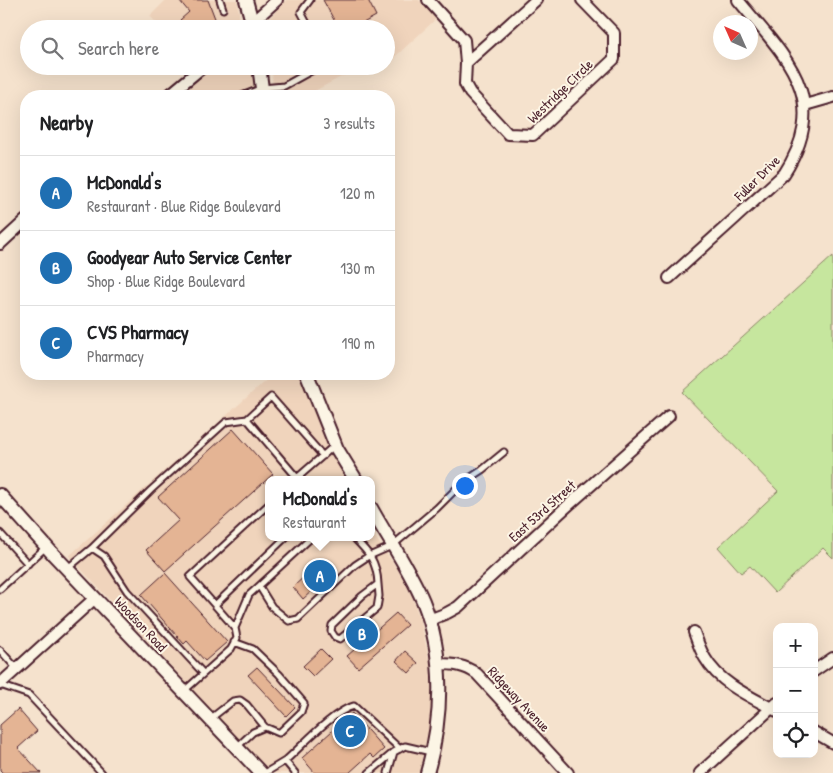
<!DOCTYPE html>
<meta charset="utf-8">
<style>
:root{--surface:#fff;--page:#f6f6f6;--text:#202124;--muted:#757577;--line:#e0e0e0;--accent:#1f6fb2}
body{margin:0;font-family:"Patrick Hand",sans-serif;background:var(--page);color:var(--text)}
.controls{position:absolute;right:15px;bottom:15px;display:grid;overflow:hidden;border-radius:10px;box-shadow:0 5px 20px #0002}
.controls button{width:45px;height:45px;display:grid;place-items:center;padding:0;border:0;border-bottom:1px solid var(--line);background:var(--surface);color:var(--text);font:25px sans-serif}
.compass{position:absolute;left:713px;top:15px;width:45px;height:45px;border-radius:50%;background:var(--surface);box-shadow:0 5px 20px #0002;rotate:315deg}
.you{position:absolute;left:464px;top:485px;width:18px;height:18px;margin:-12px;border:4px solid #fff;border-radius:50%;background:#1a73e8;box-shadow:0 0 0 8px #1a73e833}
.badge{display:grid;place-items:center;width:32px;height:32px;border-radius:50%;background:var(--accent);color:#fff;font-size:16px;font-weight:700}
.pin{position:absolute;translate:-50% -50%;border:2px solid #fff;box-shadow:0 1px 5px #0006}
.popup{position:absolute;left:265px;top:476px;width:110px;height:65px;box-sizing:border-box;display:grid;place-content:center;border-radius:10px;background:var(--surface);filter:drop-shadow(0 1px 4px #0005);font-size:16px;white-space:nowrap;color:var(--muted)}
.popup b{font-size:19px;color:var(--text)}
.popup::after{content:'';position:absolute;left:50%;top:100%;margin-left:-10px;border:10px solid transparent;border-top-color:var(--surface)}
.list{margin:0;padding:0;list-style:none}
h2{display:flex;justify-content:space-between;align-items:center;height:65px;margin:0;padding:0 20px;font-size:21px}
h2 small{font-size:16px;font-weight:400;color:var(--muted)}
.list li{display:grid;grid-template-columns:32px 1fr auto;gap:15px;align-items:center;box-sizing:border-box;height:75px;padding:0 20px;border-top:1px solid var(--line)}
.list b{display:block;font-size:19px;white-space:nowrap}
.list p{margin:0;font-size:16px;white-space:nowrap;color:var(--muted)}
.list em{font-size:16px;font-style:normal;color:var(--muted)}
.icon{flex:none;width:28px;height:28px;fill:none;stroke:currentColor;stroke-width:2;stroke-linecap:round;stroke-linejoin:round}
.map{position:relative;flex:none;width:833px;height:773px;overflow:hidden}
.search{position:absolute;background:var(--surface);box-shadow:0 5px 20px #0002;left:20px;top:20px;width:375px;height:55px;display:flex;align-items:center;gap:12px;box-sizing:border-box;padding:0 18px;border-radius:28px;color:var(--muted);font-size:19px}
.panel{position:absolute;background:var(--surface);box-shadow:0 5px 20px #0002;left:20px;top:90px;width:375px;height:290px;border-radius:20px}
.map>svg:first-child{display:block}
.built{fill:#f0d4bc}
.green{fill:#c6e69e;stroke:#888264}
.building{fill:#e4b494;stroke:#4a1f2b}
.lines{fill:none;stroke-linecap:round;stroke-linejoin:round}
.service-casing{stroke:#4a1f2b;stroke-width:9}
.minor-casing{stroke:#4a1f2b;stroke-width:14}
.tertiary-casing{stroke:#4a1f2b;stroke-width:16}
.service{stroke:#fcf5e5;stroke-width:5}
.minor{stroke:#fcf5e5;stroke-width:10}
.tertiary{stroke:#fcf5e5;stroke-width:12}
.labels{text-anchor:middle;stroke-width:4;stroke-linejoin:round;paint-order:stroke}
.street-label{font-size:14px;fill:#4a1f2b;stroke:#fcf5e5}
</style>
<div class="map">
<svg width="833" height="773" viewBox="0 0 833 773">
<rect width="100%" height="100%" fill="#f5e2cd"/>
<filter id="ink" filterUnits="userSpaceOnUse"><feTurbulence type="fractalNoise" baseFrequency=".02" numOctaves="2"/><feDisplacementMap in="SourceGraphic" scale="10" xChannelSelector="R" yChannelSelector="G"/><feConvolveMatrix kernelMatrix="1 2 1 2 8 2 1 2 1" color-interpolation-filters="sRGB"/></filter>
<g filter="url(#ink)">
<path class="built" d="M166 0H237L239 12V21L234 29H162L150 16Z
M286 0H419L436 19 386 65V29H268L269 19Z
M215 66H251L253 71 255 96H176Z
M272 66H362L305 96H273Z
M273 374H299L315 415 347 480H269V537H371V528L379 543 398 570 412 596 421 623 430 664 432 691 429 729 419 773H270L69 556Z"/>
<path class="green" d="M833 256V558L823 548 775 593 750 566 741 573 718 547 778 491 682 392Z"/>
<path class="building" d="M179 0H208L219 29H214L211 24 206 29H188L180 20 189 12Z
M323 0H368L376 16 352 29H339Z
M233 429 273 474 165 571 146 550 179 520 158 497Z
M321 561 332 572 329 575 331 576 325 581 324 580 303 599 293 587Z
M165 573 227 642 205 661 187 641 184 644 141 595Z
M396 613 407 625 358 668 347 656Z
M321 649 331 659 313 676 303 666Z
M405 651 418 663 409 673 396 661Z
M257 667 295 707 286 716 248 675Z
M18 709 37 731 18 748 41 773H3L0 770V725Z
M352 713 384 749 374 758 370 754 349 773H315L302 758Z"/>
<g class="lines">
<defs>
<path id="service" d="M220 0 223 9
M310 0 301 12 310 29
M242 96 262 88 284 86 320 66
M296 479 335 445
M299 480 247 419 271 397 323 456
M0 533 28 564
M312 537 259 586 272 607 289 621 298 619 355 565 367 557 392 546 437 508 462 483 482 470 504 452
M353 537C369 553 377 561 378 584L362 596 332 625 331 631 335 637 340 639 377 608 379 596 378 584
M92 548 151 490 226 422 247 419
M68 568 92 548 104 556 127 591 203 673
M0 589 46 547
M215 605 286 537
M235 628 190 577 269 504
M234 642 253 649 279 674 304 703 301 712 279 733 265 727 253 732 238 746
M0 650 17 669
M0 685 29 695 102 773
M184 691 231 649 237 638 235 628 249 595 259 586
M210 719 233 701 240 700 247 705 265 727
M285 761C302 746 333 711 354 706L400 749
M265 773 285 761 295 773
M369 773 394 752 405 746 431 752
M388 773 394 752"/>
<path id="minor" d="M428 0 464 40 466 63 465 84 470 93 508 134 533 135 614 59V33L582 0
M245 29 277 0
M466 63 536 0
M168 96 204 66
M805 105 833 97
M0 244 26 220
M669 278 784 174C833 98 785 57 738 0
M429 620 447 613 458 607 563 510 669 416
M694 632C697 640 700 650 705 658 720 684 751 697 777 711
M439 664C453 664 465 665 477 674L568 773
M814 671 833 658
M0 684 95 598
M814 732 833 743
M700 773 777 703"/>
<path id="tertiary" d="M246 0 254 29
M259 66 263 96
M307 374 337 449 356 480
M0 495 53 554 261 773
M371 508C388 539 409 568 423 601 445 656 443 717 427 773"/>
</defs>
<use href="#service" class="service-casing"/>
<use href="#minor" class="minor-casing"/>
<use href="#tertiary" class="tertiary-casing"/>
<use href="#service" class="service"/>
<use href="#minor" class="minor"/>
<use href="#tertiary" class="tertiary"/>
</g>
</g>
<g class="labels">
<g class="street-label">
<text transform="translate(560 91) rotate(-44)" y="5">Westridge Circle</text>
<text transform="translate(757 178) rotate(-45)" y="5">Fuller Drive</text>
<text transform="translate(542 511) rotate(-42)" y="5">East 53rd Street</text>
<text transform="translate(141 624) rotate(47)" y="5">Woodson Road</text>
<text transform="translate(519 699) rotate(47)" y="5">Ridgeway Avenue</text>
</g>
</g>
</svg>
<div class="controls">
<button>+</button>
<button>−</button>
<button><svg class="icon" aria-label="locate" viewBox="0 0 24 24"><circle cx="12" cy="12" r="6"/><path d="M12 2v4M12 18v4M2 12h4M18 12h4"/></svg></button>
</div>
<svg class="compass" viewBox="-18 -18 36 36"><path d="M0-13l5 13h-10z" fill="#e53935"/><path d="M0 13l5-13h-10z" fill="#757577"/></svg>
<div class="you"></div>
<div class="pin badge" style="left:320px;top:576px">A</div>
<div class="popup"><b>McDonald's</b>Restaurant</div>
<div class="pin badge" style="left:362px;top:634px">B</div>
<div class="pin badge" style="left:350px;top:731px">C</div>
<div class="search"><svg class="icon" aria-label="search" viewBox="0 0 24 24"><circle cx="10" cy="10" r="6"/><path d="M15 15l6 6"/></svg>Search here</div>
<section class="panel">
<h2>Nearby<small>3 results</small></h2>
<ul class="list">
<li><span class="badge">A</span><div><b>McDonald's</b><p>Restaurant · Blue Ridge Boulevard</p></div><em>120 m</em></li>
<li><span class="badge">B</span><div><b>Goodyear Auto Service Center</b><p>Shop · Blue Ridge Boulevard</p></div><em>130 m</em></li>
<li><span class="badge">C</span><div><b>CVS Pharmacy</b><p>Pharmacy</p></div><em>190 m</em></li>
</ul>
</section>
</div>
